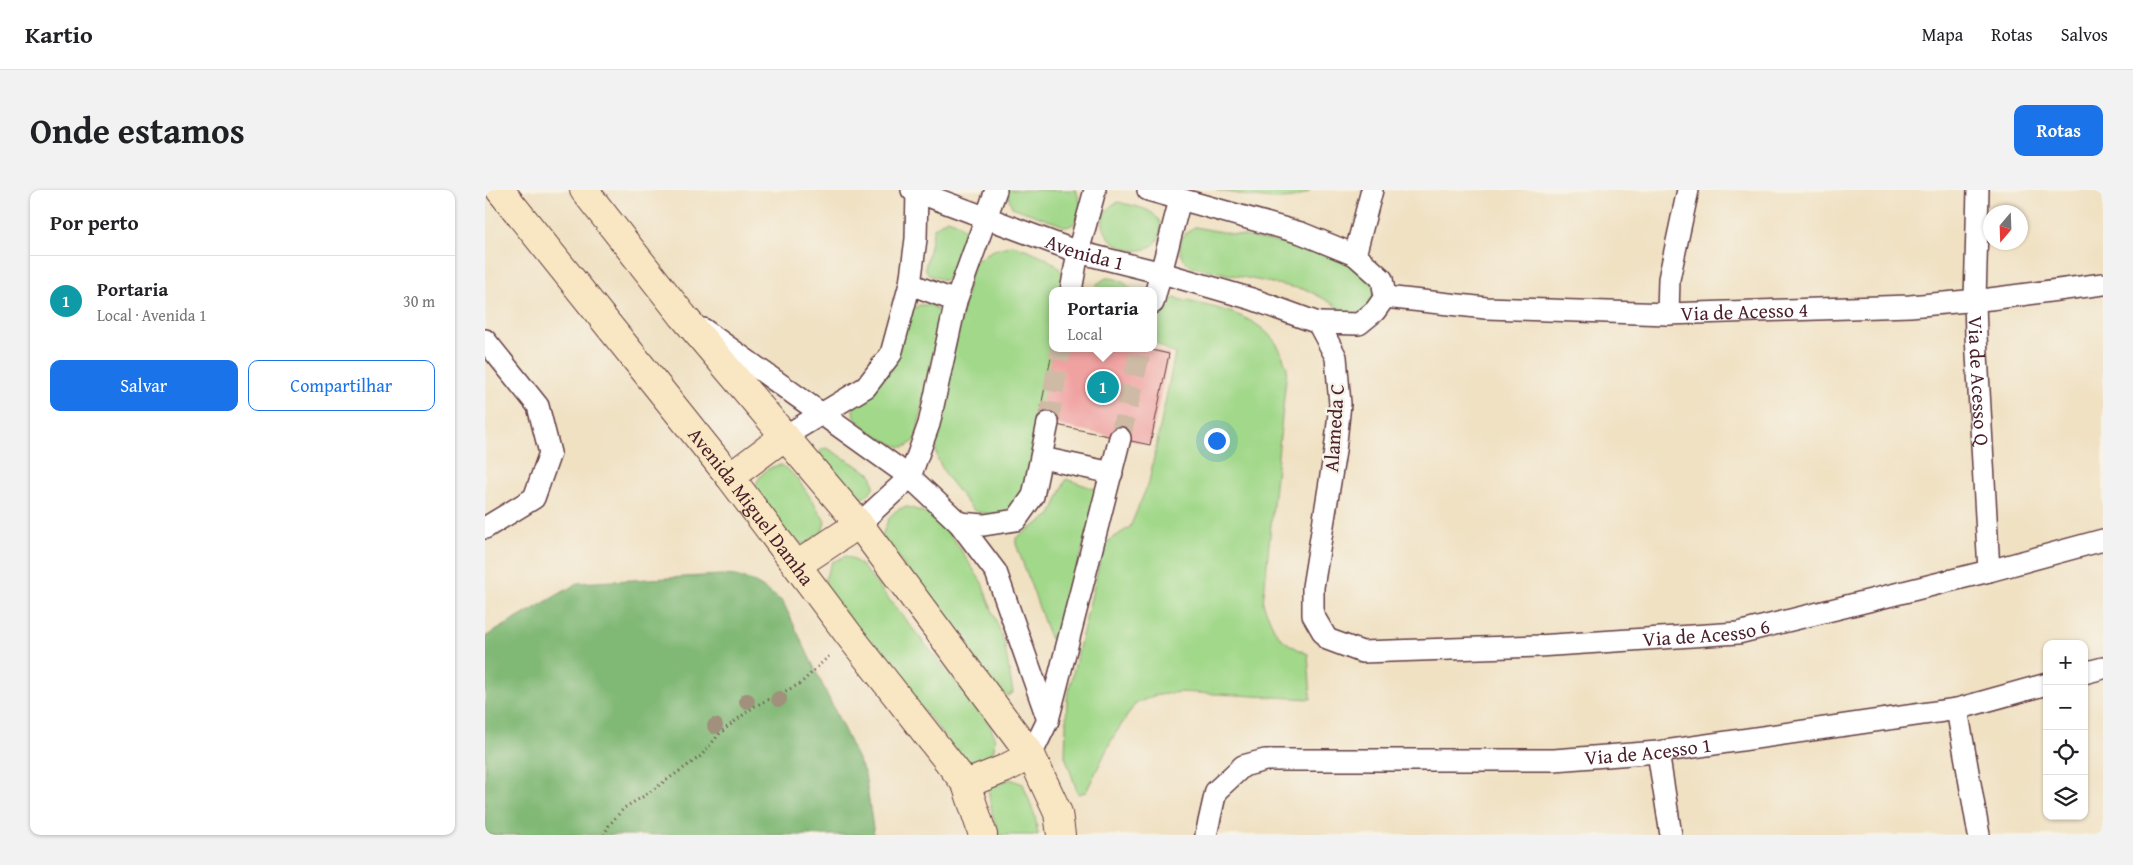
<!DOCTYPE html>
<html lang="pt">
<meta charset="utf-8">
<style>
:root{--surface:#fff;--page:#f2f2f2;--text:#202124;--muted:#757577;--line:#e0e0e0;--accent:#1a73e8}
body{margin:0;font-family:"Gentium Book Plus",serif;background:var(--page);color:var(--text)}
.controls{position:absolute;right:15px;bottom:15px;display:grid;overflow:hidden;border-radius:10px;box-shadow:0 1px 4px #0004}
.controls button{width:45px;height:45px;display:grid;place-items:center;padding:0;border:0;border-bottom:1px solid var(--line);background:var(--surface);color:var(--text);font:25px sans-serif}
.compass{position:absolute;left:1498px;top:15px;width:45px;height:45px;border-radius:50%;background:var(--surface);box-shadow:0 1px 4px #0004;rotate:199deg}
.you{position:absolute;left:731px;top:250px;width:18px;height:18px;margin:-12px;border:4px solid #fff;border-radius:50%;background:#1a73e8;box-shadow:0 0 0 8px #1a73e833}
.badge{display:grid;place-items:center;width:32px;height:32px;border-radius:50%;background:var(--accent);color:#fff;font-size:16px;font-weight:700}
.pin{position:absolute;translate:-50% -50%;border:2px solid #fff;box-shadow:0 1px 5px #0006}
.popup{position:absolute;left:564px;top:97px;width:108px;height:65px;box-sizing:border-box;display:grid;place-content:center;border-radius:10px;background:var(--surface);filter:drop-shadow(0 1px 4px #0005);font-size:16px;white-space:nowrap;color:var(--muted)}
.popup b{font-size:19px;color:var(--text)}
.popup::after{content:'';position:absolute;left:50%;top:100%;margin-left:-10px;border:10px solid transparent;border-top-color:var(--surface)}
.list{margin:0;padding:0;list-style:none}
h2{display:flex;justify-content:space-between;align-items:center;height:65px;margin:0;padding:0 20px;font-size:21px}
h2 small{font-size:16px;font-weight:400;color:var(--muted)}
.list li{display:grid;grid-template-columns:32px 1fr auto;gap:15px;align-items:center;box-sizing:border-box;height:90px;padding:0 20px;border-top:1px solid var(--line)}
.list b{display:block;font-size:19px;white-space:nowrap}
.list p{margin:0;font-size:16px;white-space:nowrap;color:var(--muted)}
.list em{font-size:16px;font-style:normal;color:var(--muted)}
.actions{display:flex;gap:10px;padding:15px 20px}
.actions a{flex:1;padding:11px 0;border:1px solid var(--accent);border-radius:10px;text-align:center;font-size:18px;color:var(--accent)}
.actions .main{background:var(--accent);color:#fff}
.icon{flex:none;width:28px;height:28px;fill:none;stroke:currentColor;stroke-width:2;stroke-linecap:round;stroke-linejoin:round}
.map{position:relative;flex:none;width:1618px;height:645px;overflow:hidden;border-radius:10px}
header{display:flex;align-items:center;gap:30px;box-sizing:border-box;height:70px;padding:0 25px;background:var(--surface);border-bottom:1px solid var(--line)}
header strong{font-size:24px}
nav{display:flex;gap:28px;margin-inline-start:auto;font-size:18px}
.intro{display:flex;align-items:center;justify-content:space-between;box-sizing:border-box;height:120px;padding:0 30px}
h1{margin:0;font-size:35px}
.button{padding:12px 22px;border-radius:10px;background:var(--accent);color:#fff;font-size:18px;font-weight:700}
main{display:flex;gap:30px;padding:0 30px}
aside{flex:1;background:var(--surface);border-radius:10px;box-shadow:0 1px 4px #0004}
.map>svg:first-child{display:block}
.green{fill:#a1d889;stroke:#767c5a}
.forest{fill:#80b875;stroke:#656c50}
.building{fill:#f0a2a1}
.lines{fill:none;stroke-linecap:round;stroke-linejoin:round}
.street-tunnel{stroke:#cfbaa5;stroke-width:21;stroke-dasharray:21 11;stroke-linecap:butt}
.street-casing{stroke:#633c42;stroke-width:24}
.secondary-casing{stroke:#633c42;stroke-width:30}
.path{stroke:#633c42;stroke-width:3;stroke-dasharray:1 4;stroke-linecap:butt}
.street{stroke:#fff;stroke-width:21}
.secondary{stroke:#f9e7c3;stroke-width:28}
.tree{fill:#a1907c}
.labels{text-anchor:middle;stroke-width:5;stroke-linejoin:round;paint-order:stroke}
.street-label{font-size:20px;fill:#4a1f2b;stroke:#f7f3e8}
</style>
<header>
<strong>Kartio</strong>
<nav><a>Mapa</a><a>Rotas</a><a>Salvos</a></nav>
</header>
<div class="intro"><h1>Onde estamos</h1><a class="button">Rotas</a></div>
<main>
<aside>
<h2>Por perto<small></small></h2>
<ul class="list">
<li><span class="badge" style="background:#0f9aa8">1</span><div><b>Portaria</b><p>Local · Avenida 1</p></div><em>30 m</em></li>
</ul>
<div class="actions"><a class="main">Salvar</a><a>Compartilhar</a></div>
</aside>
<div class="map">
<svg width="1618" height="645" viewBox="0 0 1618 645">
<rect width="100%" height="100%" fill="#f7f3e8"/>
<filter id="ink" filterUnits="userSpaceOnUse"><feTurbulence type="fractalNoise" baseFrequency=".02" numOctaves="2"/><feDisplacementMap in="SourceGraphic" scale="10" xChannelSelector="R" yChannelSelector="G"/><feConvolveMatrix kernelMatrix="1 2 1 2 8 2 1 2 1" color-interpolation-filters="sRGB"/></filter>
<filter id="wash" filterUnits="userSpaceOnUse"><feTurbulence type="fractalNoise" baseFrequency=".0096" numOctaves="4" result="noise"/><feDisplacementMap in="SourceGraphic" scale="20" xChannelSelector="R" yChannelSelector="G"/><feGaussianBlur stdDeviation="1.12" result="paint"/><feColorMatrix in="noise" values="0 0 0 0 0 0 0 0 0 0 0 0 0 0 0 0 0 1.4 0 .05"/><feComposite in="paint" operator="in"/></filter>
<g filter="url(#wash)">
<rect width="100%" height="100%" fill="#f0e1c3"/>
<path class="green" d="M523 0H591L597 17 589 34 582 37 527 17 522 3Z
M731 0H825C808 18 755 4 731 0Z
M633 12C644 15 659 17 667 23 672 27 677 33 676 39 673 75 612 62 618 24L627 15Z
M462 29C470 31 477 34 481 43L470 84 459 90 444 85 440 78 449 38Z
M710 37 855 64 894 95 883 123 861 125 847 113 822 100 707 77C690 65 691 46 710 37Z
M527 55C548 61 584 73 583 101H568V158L541 305 525 322 511 324 495 323 487 319 462 287 453 270 449 249 488 73 506 61Z
M621 88C633 88 640 92 648 101H609L612 94Z
M689 108C724 117 768 121 791 153 796 160 799 170 802 178L778 413C791 445 791 449 823 464L826 509 694 502 668 506 650 514 627 549 601 602 593 604 580 566 582 508 619 354 645 337 664 292 690 164 675 156 668 150C668 128 673 122 689 108Z
M435 115H446L454 121 455 132 430 251C427 252 423 256 419 257 409 258 372 235 369 226 367 220 369 215 371 210L425 120Z
M342 258 386 284 389 296C384 305 379 310 369 308L334 269 333 264 337 259Z
M296 275C312 282 330 316 340 331L337 343 320 354 307 351 269 299C274 286 280 277 296 275Z
M581 289 613 300 574 450 565 448 531 354V348L566 325Z
M423 317 447 325 465 343 497 393 519 452 528 503 522 506 513 499 397 346C402 332 406 318 423 317Z
M361 366 368 369 377 376 503 532C511 545 512 557 504 571L489 573 475 566 341 399 340 389 347 372Z
M525 589 538 594 550 626 553 645H515L508 627 503 599Z"/>
<path class="forest" d="M236 385C264 385 276 396 298 412L380 584 389 645H0V447L93 393Z"/>
<g id="blocks">
<path class="building" d="M568 158H658L684 164 665 255 553 231Z"/>
</g>
</g>
<g filter="url(#ink)">
<use href="#blocks" fill-opacity="0" stroke="#633c42" stroke-width="1"/>
<g class="lines">
<path class="street-tunnel" d="M563 233 576 158
M635 248 656 158"/>
<defs>
<g id="street">
<path id="s1" d="M427 0 593 62 677 83 767 109 833 133"/>
<path d="M663 0 816 43 870 65"/>
<path id="s2" d="M887 0 870 65 897 89 900 107 890 121 874 134 833 133 851 167 855 214 850 261 828 397V425L842 449 877 462 1053 456 1253 443 1504 381 1618 350"/>
<path id="s3" d="M1493 0 1490 110 1491 146 1504 381"/>
<path d="M425 94 471 111"/>
<path d="M586 101 593 62 610 0"/>
<path id="s4" d="M900 107 1001 118 1183 124 1425 116 1505 109 1618 94"/>
<path d="M668 113 695 10"/>
<path d="M1183 124 1184 89 1203 0"/>
<path d="M218 139 425 287 474 333 511 382 563 530"/>
<path d="M0 150 53 216 65 263 49 308 0 338"/>
<path d="M300 246 381 197 406 164 425 94 431 49 432 0"/>
<path d="M557 268 627 283"/>
<path d="M474 333 499 335 531 330 548 306 563 233"/>
<path d="M374 334 425 287 444 234 471 111 511 0"/>
<path d="M1599 483 1618 478"/>
<path d="M1472 519 1494 645"/>
<path d="M1173 562 1186 645"/>
<path d="M546 565 563 530 635 248"/>
<path id="s5" d="M721 645 731 601 758 576 780 570H1069L1173 562 1472 519 1562 494"/>
</g>
<g id="secondary">
<path id="s6" d="M15 0 245 287 364 445 481 594 498 645"/>
<path d="M99 0 198 126 374 334 546 565 573 623 576 645"/>
<path d="M245 287 300 246"/>
<path d="M312 375 374 334"/>
<path d="M481 594 519 579 546 565"/>
</g>
</defs>
<use href="#street" class="street-casing"/>
<use href="#secondary" class="secondary-casing"/>
<path class="path" d="M119 645 124 635 139 618 159 606 216 566 236 542 270 516 315 494 346 464"/>
<use href="#street" class="street"/>
<use href="#secondary" class="secondary"/>
</g>
<g class="tree">
<circle cx="294" cy="509" r="8"/>
<circle cx="262" cy="511" r="8"/>
<circle cx="230" cy="536" r="8"/>
</g>
</g>
<g class="labels">
<g class="street-label">
<text dy="7" stroke="none"><textPath href="#s1" startOffset="184">Avenida 1</textPath></text>
<text dy="7" stroke="none"><textPath href="#s4" startOffset="360">Via de Acesso 4</textPath></text>
<text dy="7" stroke="none"><textPath href="#s3" startOffset="191">Via de Acesso Q</textPath></text>
<text transform="translate(849 238) rotate(-86)" y="7">Alameda C</text>
<text dy="7" stroke="none"><textPath href="#s6" startOffset="404">Avenida Miguel Damha</textPath></text>
<text dy="7" stroke="none"><textPath href="#s2" startOffset="909">Via de Acesso 6</textPath></text>
<text dy="7" stroke="none"><textPath href="#s5" startOffset="488">Via de Acesso 1</textPath></text>
</g>
</g>
</svg>
<div class="controls">
<button>+</button>
<button>−</button>
<button><svg class="icon" aria-label="locate" viewBox="0 0 24 24"><circle cx="12" cy="12" r="6"/><path d="M12 2v4M12 18v4M2 12h4M18 12h4"/></svg></button>
<button><svg class="icon" aria-label="layers" viewBox="0 0 24 24"><path d="M12 4l9 5-9 5-9-5zM3 14l9 5 9-5"/></svg></button>
</div>
<svg class="compass" viewBox="-18 -18 36 36"><path d="M0-13l5 13h-10z" fill="#e53935"/><path d="M0 13l5-13h-10z" fill="#757577"/></svg>
<div class="you"></div>
<div class="pin badge" style="left:618px;top:197px;background:#0f9aa8">1</div>
<div class="popup"><b>Portaria</b>Local</div>
</div>
</main>
